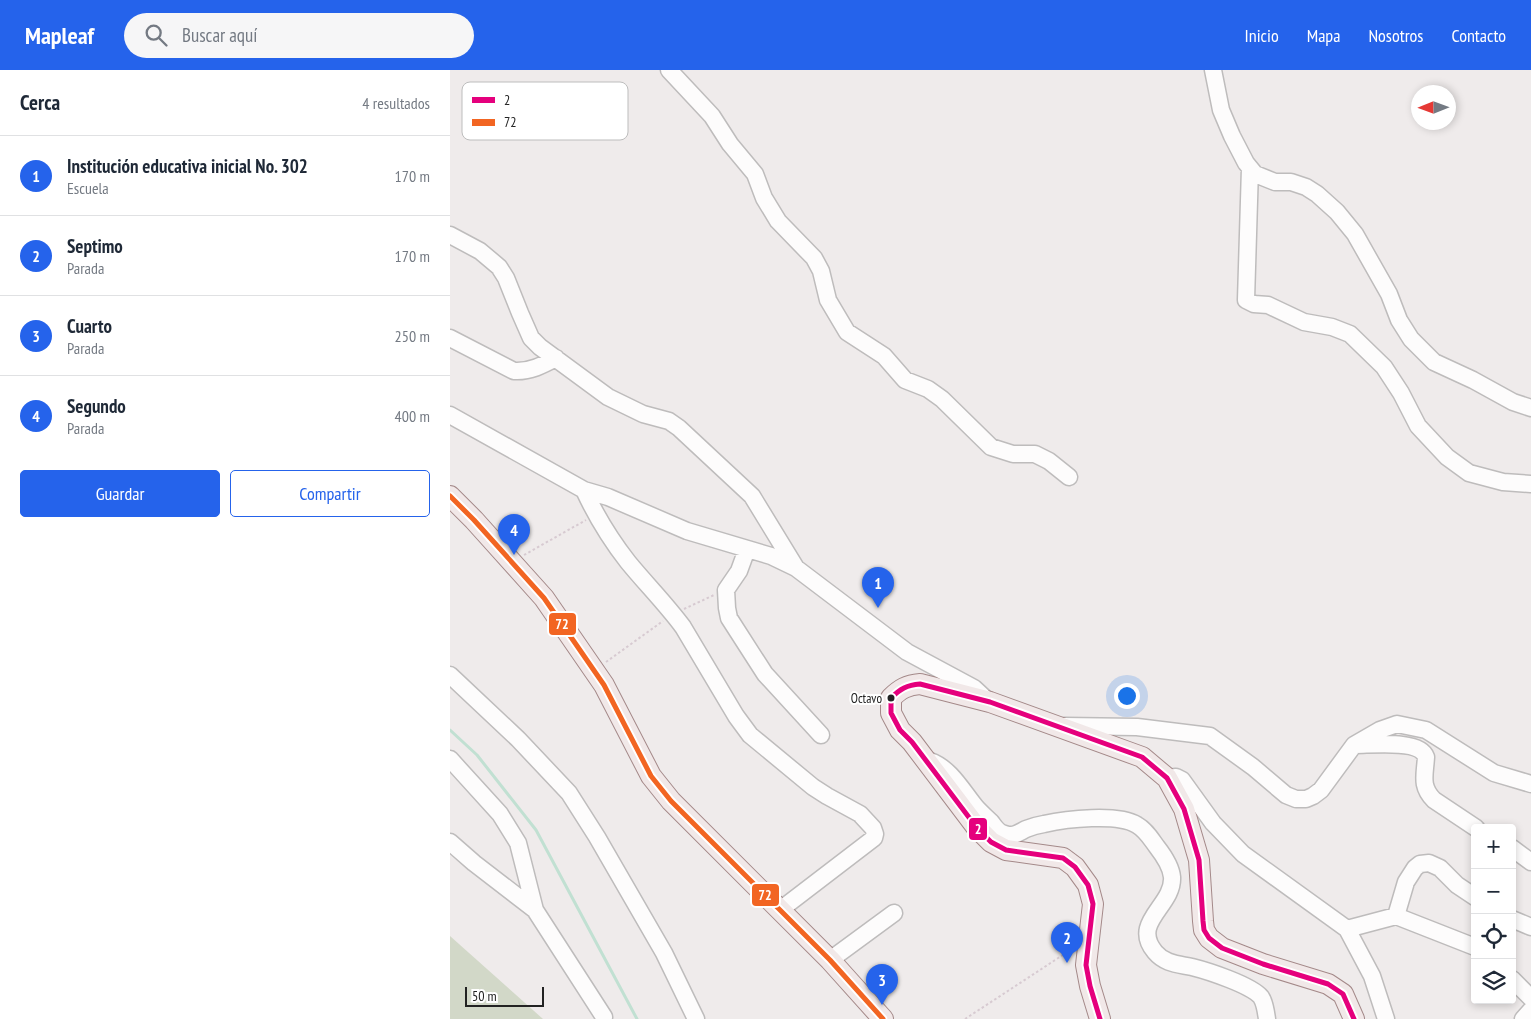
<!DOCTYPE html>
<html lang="es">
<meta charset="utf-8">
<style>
:root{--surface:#fff;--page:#f6f6f7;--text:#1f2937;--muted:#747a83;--line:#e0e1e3;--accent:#2563eb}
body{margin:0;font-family:"PT Sans Narrow",sans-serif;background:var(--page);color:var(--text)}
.controls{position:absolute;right:15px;bottom:15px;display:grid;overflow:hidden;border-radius:5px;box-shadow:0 2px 8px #0003}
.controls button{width:45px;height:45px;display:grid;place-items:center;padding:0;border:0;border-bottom:1px solid var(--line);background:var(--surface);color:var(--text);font:25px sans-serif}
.compass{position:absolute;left:961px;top:15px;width:45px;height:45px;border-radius:50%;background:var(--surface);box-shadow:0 2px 8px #0003;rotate:269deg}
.scale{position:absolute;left:15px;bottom:12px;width:79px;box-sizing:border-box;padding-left:5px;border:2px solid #222;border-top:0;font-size:14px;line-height:18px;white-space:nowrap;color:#222;-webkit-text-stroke:4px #fff;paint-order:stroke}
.you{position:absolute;left:676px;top:625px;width:18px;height:18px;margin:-12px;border:4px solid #fff;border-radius:50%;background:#1a73e8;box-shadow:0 0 0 8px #1a73e833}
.badge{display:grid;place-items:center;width:32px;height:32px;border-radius:50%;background:var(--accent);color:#fff;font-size:16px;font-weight:700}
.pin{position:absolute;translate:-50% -41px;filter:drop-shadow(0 1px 2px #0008)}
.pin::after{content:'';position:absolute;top:26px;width:18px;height:15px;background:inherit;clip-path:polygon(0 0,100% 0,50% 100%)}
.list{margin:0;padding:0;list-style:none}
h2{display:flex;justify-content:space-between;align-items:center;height:65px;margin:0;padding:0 20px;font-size:21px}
h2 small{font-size:16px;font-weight:400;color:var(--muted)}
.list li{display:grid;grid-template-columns:32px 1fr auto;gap:15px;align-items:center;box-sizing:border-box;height:80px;padding:0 20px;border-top:1px solid var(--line)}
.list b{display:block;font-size:19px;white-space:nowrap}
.list p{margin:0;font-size:16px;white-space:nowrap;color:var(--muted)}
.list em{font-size:16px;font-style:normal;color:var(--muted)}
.actions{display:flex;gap:10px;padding:15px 20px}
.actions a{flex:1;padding:11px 0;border:1px solid var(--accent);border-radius:5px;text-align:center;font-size:18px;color:var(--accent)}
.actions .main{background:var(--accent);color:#fff}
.icon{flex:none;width:28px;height:28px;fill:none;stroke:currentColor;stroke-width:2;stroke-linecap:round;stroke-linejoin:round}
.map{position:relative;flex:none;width:1081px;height:949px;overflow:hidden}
header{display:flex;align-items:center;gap:30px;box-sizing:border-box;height:70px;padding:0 25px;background:var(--accent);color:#fff}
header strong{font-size:24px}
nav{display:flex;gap:28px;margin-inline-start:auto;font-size:18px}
.search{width:350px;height:45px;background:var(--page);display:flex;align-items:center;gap:12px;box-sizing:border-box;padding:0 18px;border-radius:28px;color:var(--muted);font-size:19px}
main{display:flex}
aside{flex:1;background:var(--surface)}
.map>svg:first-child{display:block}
.cemetery{fill:#d2d8c8}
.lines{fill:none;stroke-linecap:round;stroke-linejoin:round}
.stream{stroke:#c1e0d2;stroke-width:3}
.minor-casing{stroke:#bebcbc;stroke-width:19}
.major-casing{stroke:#a48989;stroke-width:22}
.path{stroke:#d7cad1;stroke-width:2;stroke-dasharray:2.5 2.5;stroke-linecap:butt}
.minor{stroke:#fdfcfc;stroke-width:16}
.major{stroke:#f1e8e8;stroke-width:20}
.bus-1-casing{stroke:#fff;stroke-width:9}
.bus-2-casing{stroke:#fff;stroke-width:9}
.bus-1{stroke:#e5007d;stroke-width:5}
.bus-2{stroke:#f26522;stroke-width:5}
.bus-dot{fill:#222;stroke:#fff;stroke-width:2}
.labels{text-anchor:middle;stroke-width:4;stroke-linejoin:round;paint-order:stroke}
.bus-label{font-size:13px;fill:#222;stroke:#fff;text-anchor:end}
.key{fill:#fff;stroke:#bdbdbd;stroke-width:1}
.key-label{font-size:14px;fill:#222}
.line-badge{stroke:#fff;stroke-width:2}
.badge-label{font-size:14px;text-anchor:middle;font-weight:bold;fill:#fff}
</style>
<header>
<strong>Mapleaf</strong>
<div class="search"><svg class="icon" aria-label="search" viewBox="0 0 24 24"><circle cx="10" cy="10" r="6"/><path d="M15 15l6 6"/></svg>Buscar aquí</div>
<nav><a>Inicio</a><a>Mapa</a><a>Nosotros</a><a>Contacto</a></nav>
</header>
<main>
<aside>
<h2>Cerca<small>4 resultados</small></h2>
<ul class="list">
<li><span class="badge">1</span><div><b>Institución educativa inicial No. 302</b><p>Escuela</p></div><em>170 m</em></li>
<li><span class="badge">2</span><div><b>Septimo</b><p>Parada</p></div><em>170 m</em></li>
<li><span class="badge">3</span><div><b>Cuarto</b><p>Parada</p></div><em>250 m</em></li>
<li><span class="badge">4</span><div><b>Segundo</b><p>Parada</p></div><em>400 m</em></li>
</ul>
<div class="actions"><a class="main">Guardar</a><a>Compartir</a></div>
</aside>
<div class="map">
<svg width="1081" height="949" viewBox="0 0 1081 949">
<rect width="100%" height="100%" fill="#efebeb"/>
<path class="cemetery" d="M0 866 93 949H0Z"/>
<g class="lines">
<path class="stream" d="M0 660 27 685 86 760 187 949"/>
<defs>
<path id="minor" d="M219 0 262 46 280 74 305 104 314 128 328 151 364 188 371 201 378 230 397 262 434 286 455 310 478 319 492 329 541 377 563 384H585L599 391 619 407
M763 0 771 40 782 66 796 93 805 104 825 112H841L856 117 867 124 887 142 905 164 939 224 949 250 961 269 984 292 1023 310 1063 332 1081 338
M800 98 796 230 804 234 818 235 854 252 882 257 900 264 934 297 951 323 968 356 997 387 1019 403 1053 412 1081 414
M0 165 30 181 49 197 56 208 70 243 81 268 90 277 158 327 193 344 219 351 229 358 302 426 346 498
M0 268 64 301C80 302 93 295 106 288
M0 345 134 420 158 427 237 461 321 486 346 498 457 582 524 618 538 631
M134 420C146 446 160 469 178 492 196 514 216 534 233 557L286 646 300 665 363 717 377 726 410 744 423 758 425 764 424 768 330 840
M297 479 289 501 276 520 277 538 279 548 315 604 371 665
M0 605 68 669 119 723 147 767 214 883 246 949
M614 656 687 657 760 666 803 697 836 725 846 729H856L863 726 871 720 904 675 930 660 947 654 976 660 1044 703 1081 714
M906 675C922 675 970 669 976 687 975 705 970 716 984 730L1026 758
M0 689 50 744 68 773 85 840 154 947
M480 691C500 698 512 720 525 736 530 742 536 747 541 752 545 757 548 763 555 764 564 767 568 763 576 759 581 757 588 755 594 754 616 749 668 743 687 755 696 760 701 769 707 777 714 786 721 796 722 807 724 836 680 852 705 882 715 894 728 894 742 897 758 901 801 915 811 927 815 933 816 942 817 949
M717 708 726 707 732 710 763 753 793 784 897 859 946 846 1025 877
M0 772 24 793 85 840
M1062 778 1081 792
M946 846 956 812 965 798 970 794 979 793 990 798 1007 815 1025 827
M1062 849 1081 857
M897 859 922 906 936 949
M380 890 444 843
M1062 909 1081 928
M1073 949 1081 940"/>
<path id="major" d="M0 426 24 450 94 528 154 615 201 706 221 731 380 890 433 949
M650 949 640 916 636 895 643 834 638 815 625 797 613 788 556 780 541 772 527 758 462 672 450 660 441 643V628C450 619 457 615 470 614L540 632 692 687 717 708 734 739 749 790 753 851 754 860 759 868 772 878 813 894 878 914 893 924 904 949"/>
</defs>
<use href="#minor" class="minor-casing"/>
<use href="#major" class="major-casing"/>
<path class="path" d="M74 485 136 450
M234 539 264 525
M156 592 213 551
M515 949 622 879"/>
<use href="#minor" class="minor"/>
<use href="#major" class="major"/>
<defs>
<path id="bus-1" d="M650 949 640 916 636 895 643 834 638 815 625 797 613 788 556 780 541 772 527 758 462 672 450 660 441 643V628C450 619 457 615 470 614L540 632 692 687 717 708 734 739 749 790 753 851 754 860 759 868 772 878 813 894 878 914 893 924 904 949"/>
<path id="bus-2" d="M0 426 24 450 94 528 154 615 201 706 221 731 380 890 433 949"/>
</defs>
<use href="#bus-1" class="bus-1-casing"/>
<use href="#bus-2" class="bus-2-casing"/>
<use href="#bus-1" class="bus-1"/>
<use href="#bus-2" class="bus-2"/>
</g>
<circle class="bus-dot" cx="441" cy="628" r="4.5"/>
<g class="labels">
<g class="bus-label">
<text x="432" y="633">Octavo</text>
</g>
</g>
<rect x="12" y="12" width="166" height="58" rx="8" class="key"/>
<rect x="22" y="27" width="23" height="6" fill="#e5007d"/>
<rect x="22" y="49" width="23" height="7" fill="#f26522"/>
<g class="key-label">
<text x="54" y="35">2</text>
<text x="54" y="57">72</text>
</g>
<g class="line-badge">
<rect x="98" y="542" width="29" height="24" rx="5" fill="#f26522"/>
<rect x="518" y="747" width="20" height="24" rx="5" fill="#e5007d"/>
<rect x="301" y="813" width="29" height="24" rx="5" fill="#f26522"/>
</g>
<g class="badge-label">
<text x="112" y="559">72</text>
<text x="528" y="764">2</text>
<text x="315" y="830">72</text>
</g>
</svg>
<div class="controls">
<button>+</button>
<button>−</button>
<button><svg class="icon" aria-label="locate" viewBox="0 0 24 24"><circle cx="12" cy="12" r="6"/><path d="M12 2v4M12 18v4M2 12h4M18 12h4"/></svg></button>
<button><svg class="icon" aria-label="layers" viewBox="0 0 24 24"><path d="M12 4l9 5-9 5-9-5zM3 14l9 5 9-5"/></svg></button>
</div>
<svg class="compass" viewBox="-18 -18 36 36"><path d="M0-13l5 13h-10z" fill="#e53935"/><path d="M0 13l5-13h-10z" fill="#747a83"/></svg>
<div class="scale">50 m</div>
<div class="you"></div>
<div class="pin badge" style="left:428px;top:538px">1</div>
<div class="pin badge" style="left:617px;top:893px">2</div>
<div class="pin badge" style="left:432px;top:935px">3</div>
<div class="pin badge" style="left:64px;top:485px">4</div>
</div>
</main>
